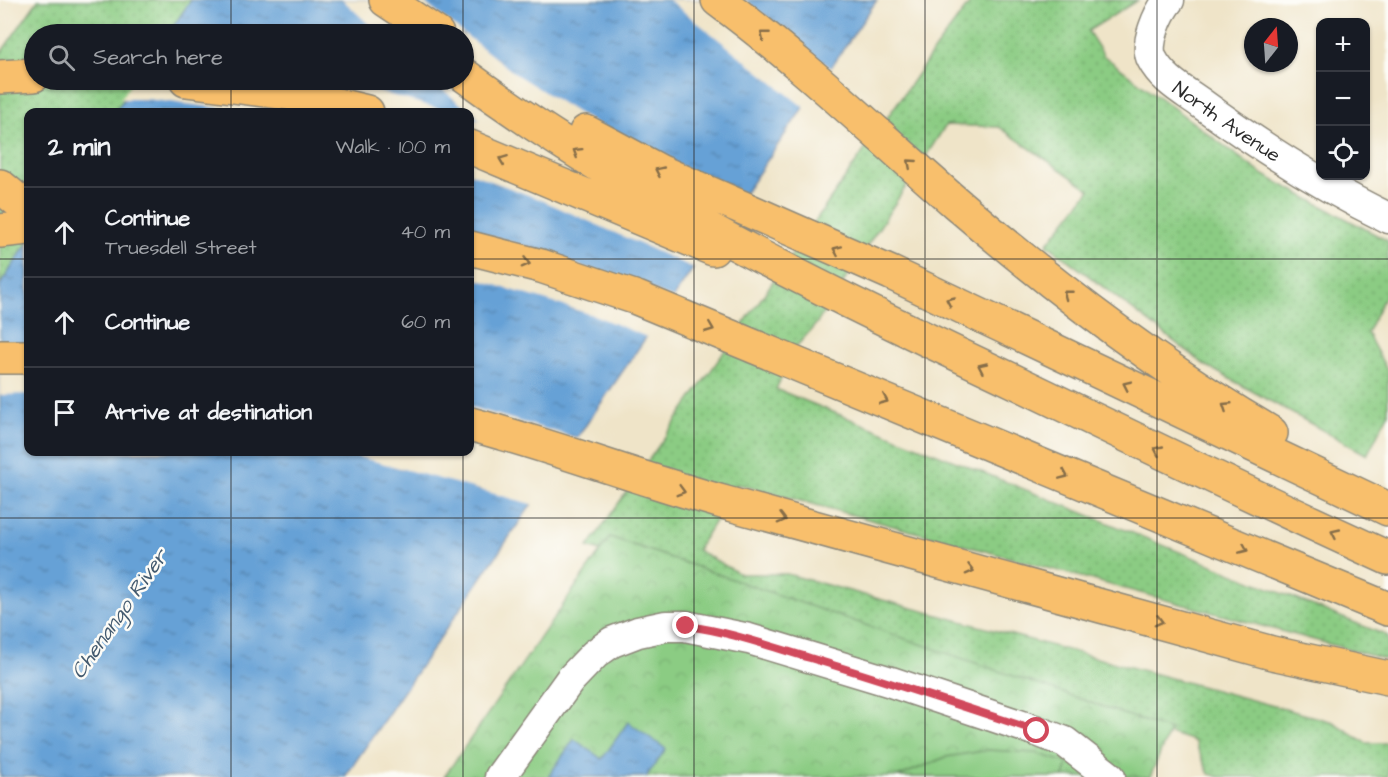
<!DOCTYPE html>
<meta charset="utf-8">
<style>
:root{--surface:#171b24;--page:#20242c;--text:#f1f3f6;--muted:#9ea1a6;--line:#363941}
body{margin:0;font-family:"Architects Daughter",sans-serif;background:var(--page);color:var(--text)}
.controls{position:absolute;right:18px;top:18px;display:grid;overflow:hidden;border-radius:12px;box-shadow:0 2px 4px #0004}
.controls button{width:54px;height:54px;display:grid;place-items:center;padding:0;border:0;border-bottom:2px solid var(--line);background:var(--surface);color:var(--text);font:30px sans-serif}
.compass{position:absolute;left:1244px;top:18px;width:54px;height:54px;border-radius:50%;background:var(--surface);box-shadow:0 2px 4px #0004;rotate:17deg}
.stop{position:absolute;width:18px;height:18px;margin:-14px;border:4px solid #d1495b;border-radius:50%;background:#fff}
.stop.end{background:#d1495b;border-color:#fff;box-shadow:0 2px 6px #0008}
.list{margin:0;padding:0;list-style:none}
h2{display:flex;justify-content:space-between;align-items:center;height:78px;margin:0;padding:0 24px;font-size:26px}
h2 small{font-size:20px;font-weight:400;color:var(--muted)}
.list li{display:grid;grid-template-columns:39px 1fr auto;gap:18px;align-items:center;box-sizing:border-box;height:90px;padding:0 24px;border-top:2px solid var(--line)}
.list b{display:block;font-size:22px;white-space:nowrap}
.list p{margin:0;font-size:20px;white-space:nowrap;color:var(--muted)}
.list em{font-size:20px;font-style:normal;color:var(--muted)}
.icon{flex:none;width:33px;height:33px;fill:none;stroke:currentColor;stroke-width:2;stroke-linecap:round;stroke-linejoin:round}
.map{position:relative;flex:none;width:1388px;height:777px;overflow:hidden}
.search{position:absolute;background:var(--surface);box-shadow:0 2px 4px #0004;left:24px;top:24px;width:450px;height:66px;display:flex;align-items:center;gap:15px;box-sizing:border-box;padding:0 21px;border-radius:33px;color:var(--muted);font-size:22px}
.panel{position:absolute;background:var(--surface);box-shadow:0 2px 4px #0004;left:24px;top:108px;width:450px;height:348px;border-radius:12px}
.map>svg:first-child{display:block}
.grass{fill:url(#grass-dots);stroke:#5b7c57;stroke-width:1.5}
.park{fill:url(#park-crowns);stroke:#5b7c57;stroke-width:1.5}
.pitch{fill:#8bcc83;stroke:#5b7c57;stroke-width:1.5}
.water{fill:url(#water-ripples);stroke:#486680;stroke-width:1.5}
.pier{fill:#efe4c8}
.lines{fill:none;stroke-linecap:round;stroke-linejoin:round}
.minor-casing{stroke:#8d887a;stroke-width:33}
.highway-casing{stroke:#8d887a;stroke-width:36}
.minor{stroke:#fff;stroke-width:30}
.highway{stroke:#f8bf6c;stroke-width:33}
.oneway{stroke:#876e48}
.route{stroke:#d1495b;stroke-width:8}
.grid{fill:none;stroke:#2b2b2b;stroke-width:1.5;stroke-opacity:0.55}
.labels{text-anchor:middle;stroke-width:5;stroke-linejoin:round;paint-order:stroke}
.street-label{font-size:20px;fill:#2b2b2b;stroke:#fdfcf7}
.water-label{font-size:21px;font-style:italic;fill:#435a6f;stroke:#fdfcf7}
</style>
<div class="map">
<svg width="1388" height="777" viewBox="0 0 1388 777">
<defs>
<pattern id="grass-dots" width="8" height="8" patternUnits="userSpaceOnUse" patternTransform="scale(1.5)"><rect width="8" height="8" fill="#8bcc83"/><path d="M2 2h.1M6 6h.1" fill="none" stroke="#78af71" stroke-width="1.8" stroke-linecap="round"/></pattern>
<pattern id="park-crowns" width="20" height="18" patternUnits="userSpaceOnUse" patternTransform="scale(1.5)"><rect width="20" height="18" fill="#8bcc83"/><path d="M2 6a3 3 0 1 1 6 0M12 15a3 3 0 1 1 6 0" fill="none" stroke="#78af71"/></pattern>
<pattern id="water-ripples" width="26" height="14" patternUnits="userSpaceOnUse" patternTransform="scale(1.5)"><rect width="26" height="14" fill="#66a1d6"/><path d="M2 4q2-2 4 0t4 0M15 11q2-2 4 0t4 0" fill="none" stroke="#5483ae"/></pattern>
</defs>
<rect width="100%" height="100%" fill="#fdfcf7"/>
<filter id="ink" filterUnits="userSpaceOnUse"><feTurbulence type="fractalNoise" baseFrequency=".0167" numOctaves="2"/><feDisplacementMap in="SourceGraphic" scale="12" xChannelSelector="R" yChannelSelector="G"/><feConvolveMatrix kernelMatrix="1 2 1 2 8 2 1 2 1" color-interpolation-filters="sRGB"/></filter>
<filter id="wash" filterUnits="userSpaceOnUse"><feTurbulence type="fractalNoise" baseFrequency=".008" numOctaves="4" result="noise"/><feDisplacementMap in="SourceGraphic" scale="24" xChannelSelector="R" yChannelSelector="G"/><feGaussianBlur stdDeviation="1.35" result="paint"/><feColorMatrix in="noise" values="0 0 0 0 0 0 0 0 0 0 0 0 0 0 0 0 0 1.4 0 .05"/><feComposite in="paint" operator="in"/></filter>
<g filter="url(#wash)">
<rect width="100%" height="100%" fill="#efe4c8"/>
<path class="grass" d="M38 0H191L168 34H34V80H137L115 112H28V242L0 285V54Z
M972 0H1138L1088 31 1104 56 1262 174 1388 241V289L1367 333 1388 372V414L1367 455 1205 365 1047 244 1090 190 999 127 946 125 817 323 796 347 776 389 1388 636V660L738 484 697 550 740 574H787L1333 722 1366 743H1388V777H1219L1209 774 1194 741 588 547 935 49Z"/>
<path class="park" d="M610 537 1170 730 1150 777H444Z"/>
<path class="pitch" d="M989 750 1035 753 1068 763 1064 777H897L946 757Z"/>
<path class="water" d="M191 0H877L345 777H0V285L28 242V452H470V112H115L137 80H464V34H168Z
M628 722 666 749 646 777H548L574 739 602 759Z"/>
<path class="pier" d="M343 0H421L517 75 618 138 746 197 696 269 539 199 470 173V118L480 120 431 80H464V34H379Z
M669 0H745L833 70 806 109Z
M134 80H323L362 87 451 112H250L147 99H120Z
M470 232 502 239 676 299 649 338 596 316 470 277Z
M0 345 28 346V394L0 395Z
M470 407 580 439 535 505 341 452H470Z"/>
</g>
<g filter="url(#ink)">
<g class="lines">
<defs>
<g id="minor">
<path id="s1" d="M1169 0C1159 12 1144 44 1152 59 1162 79 1184 91 1202 104 1261 147 1322 186 1388 218"/>
<path d="M500 777 570 680 595 654 612 642 638 632 666 626H685L749 639 891 682 1037 731 1065 742 1110 777"/>
</g>
<path id="highway" d="M386 0 437 34
M718 0C802 62 877 135 956 203 1055 288 1158 367 1271 433
M464 75C634 200 827 293 1018 383 1141 442 1264 502 1388 558
M0 77 34 75
M186 80 288 93 367 112
M586 132 659 171 891 273 1388 509
M470 147 713 249
M0 186 28 209
M0 231 28 228
M470 248 541 266 637 298 1388 609
M0 357H28
M470 424C556 447 640 479 726 503L1272 653 1388 678"/>
</defs>
<use href="#minor" class="minor-casing"/>
<use href="#highway" class="highway-casing"/>
<use href="#minor" class="minor"/>
<use href="#highway" class="highway"/>
</g>
<defs><path id="oneway-chevron" d="M-2-3.5L2.5 0L-2 3.5" fill="none" stroke-width="1.6" stroke-linecap="round" stroke-linejoin="round" transform="scale(1.5)"/></defs>
<g class="oneway">
<use href="#oneway-chevron" transform="translate(764 35) rotate(-141)"/>
<use href="#oneway-chevron" transform="translate(577 152) rotate(-148)"/>
<use href="#oneway-chevron" transform="translate(503 160) rotate(-159)"/>
<use href="#oneway-chevron" transform="translate(911 163) rotate(-139)"/>
<use href="#oneway-chevron" transform="translate(659 171) rotate(-155)"/>
<use href="#oneway-chevron" transform="translate(837 250) rotate(-156)"/>
<use href="#oneway-chevron" transform="translate(526 263) rotate(15)"/>
<use href="#oneway-chevron" transform="translate(1067 294) rotate(-142)"/>
<use href="#oneway-chevron" transform="translate(950 301) rotate(-155)"/>
<use href="#oneway-chevron" transform="translate(710 328) rotate(22)"/>
<use href="#oneway-chevron" transform="translate(982 367) rotate(-155)"/>
<use href="#oneway-chevron" transform="translate(1127 385) rotate(-155)"/>
<use href="#oneway-chevron" transform="translate(884 400) rotate(23)"/>
<use href="#oneway-chevron" transform="translate(1226 406) rotate(-147)"/>
<use href="#oneway-chevron" transform="translate(1158 450) rotate(-155)"/>
<use href="#oneway-chevron" transform="translate(1064 475) rotate(23)"/>
<use href="#oneway-chevron" transform="translate(681 491) rotate(16)"/>
<use href="#oneway-chevron" transform="translate(782 519) rotate(15)"/>
<use href="#oneway-chevron" transform="translate(1335 533) rotate(-155)"/>
<use href="#oneway-chevron" transform="translate(1244 549) rotate(23)"/>
<use href="#oneway-chevron" transform="translate(970 570) rotate(15)"/>
<use href="#oneway-chevron" transform="translate(1159 621) rotate(15)"/>
</g>
</g>
<g class="lines" filter="url(#ink)">
<path class="route" d="M686 626C728 631 769 646 810 658 886 681 962 706 1037 731"/>
</g>
<path class="grid" d="M231 0V34M463 0V34M694 0V777M925 0V777M1157 0V777M231 80V112M463 80V112M0 259H28M470 259H1388M231 452V777M463 452V777M0 518H1388"/>
<g class="labels">
<g class="street-label">
<text dy="7" stroke="none"><textPath href="#s1" startOffset="162">North Avenue</textPath></text>
</g>
<g class="water-label">
<text transform="translate(119 614) rotate(-55)" y="7">Chenango River</text>
</g>
</g>
</svg>
<div class="controls">
<button>+</button>
<button>−</button>
<button><svg class="icon" aria-label="locate" viewBox="0 0 24 24"><circle cx="12" cy="12" r="6"/><path d="M12 2v4M12 18v4M2 12h4M18 12h4"/></svg></button>
</div>
<svg class="compass" viewBox="-18 -18 36 36"><path d="M0-13l5 13h-10z" fill="#e53935"/><path d="M0 13l5-13h-10z" fill="#9ea1a6"/></svg>
<div class="stop" style="left:1037px;top:731px"></div>
<div class="stop end" style="left:686px;top:626px"></div>
<div class="search"><svg class="icon" aria-label="search" viewBox="0 0 24 24"><circle cx="10" cy="10" r="6"/><path d="M15 15l6 6"/></svg>Search here</div>
<section class="panel">
<h2>2 min<small>Walk · 100 m</small></h2>
<ul class="list">
<li><svg class="icon" aria-label="ahead" viewBox="0 0 24 24"><path d="M12 20V5M6 11l6-6 6 6"/></svg><div><b>Continue</b><p>Truesdell Street</p></div><em>40 m</em></li>
<li><svg class="icon" aria-label="ahead" viewBox="0 0 24 24"><path d="M12 20V5M6 11l6-6 6 6"/></svg><div><b>Continue</b></div><em>60 m</em></li>
<li><svg class="icon" aria-label="arrive" viewBox="0 0 24 24"><path d="M6 21V4h12l-3 4 3 4H6"/></svg><div><b>Arrive at destination</b></div></li>
</ul>
</section>
</div>
